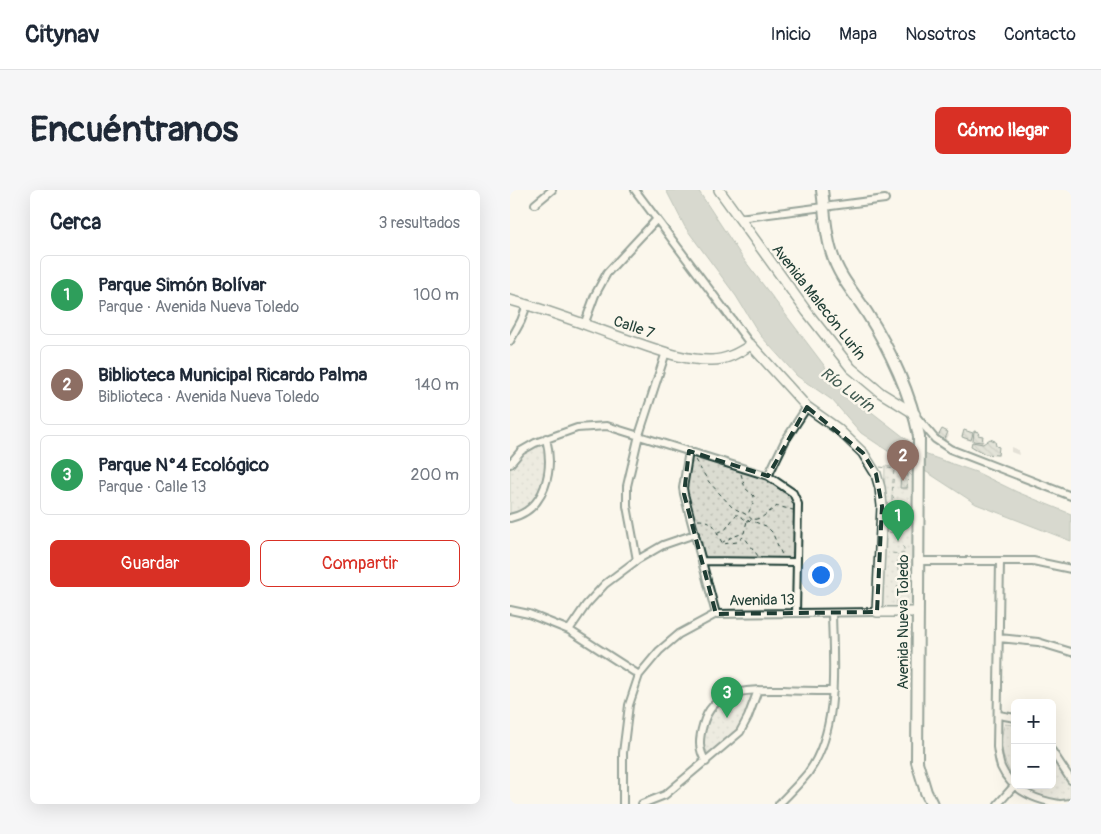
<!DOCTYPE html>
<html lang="es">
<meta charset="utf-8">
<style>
:root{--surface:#fff;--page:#f6f6f7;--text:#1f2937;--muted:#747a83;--line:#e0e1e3;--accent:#d93025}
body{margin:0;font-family:Pangolin,sans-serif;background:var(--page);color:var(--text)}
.controls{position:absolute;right:15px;bottom:15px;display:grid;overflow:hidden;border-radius:8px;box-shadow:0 5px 20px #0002}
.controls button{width:45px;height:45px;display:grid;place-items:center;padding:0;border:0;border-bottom:1px solid var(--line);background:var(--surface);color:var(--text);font:25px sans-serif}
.you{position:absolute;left:310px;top:384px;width:18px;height:18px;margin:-12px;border:4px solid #fff;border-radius:50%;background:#1a73e8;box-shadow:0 0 0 8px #1a73e833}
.badge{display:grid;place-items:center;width:32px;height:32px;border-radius:50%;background:var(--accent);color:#fff;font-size:16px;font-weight:700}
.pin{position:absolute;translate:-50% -41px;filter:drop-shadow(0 1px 2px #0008)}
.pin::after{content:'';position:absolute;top:26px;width:18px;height:15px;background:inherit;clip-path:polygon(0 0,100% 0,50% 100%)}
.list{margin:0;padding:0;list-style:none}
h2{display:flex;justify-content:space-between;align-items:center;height:65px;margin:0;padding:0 20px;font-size:21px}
h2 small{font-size:16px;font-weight:400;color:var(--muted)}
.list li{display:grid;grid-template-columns:32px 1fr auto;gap:15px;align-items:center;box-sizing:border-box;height:80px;margin:0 10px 10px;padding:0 10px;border:1px solid var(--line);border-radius:8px}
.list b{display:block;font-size:19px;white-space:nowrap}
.list p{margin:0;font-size:16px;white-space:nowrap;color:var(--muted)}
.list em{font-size:16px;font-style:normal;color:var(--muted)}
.actions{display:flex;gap:10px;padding:15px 20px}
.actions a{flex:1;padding:11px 0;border:1px solid var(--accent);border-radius:8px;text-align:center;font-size:18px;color:var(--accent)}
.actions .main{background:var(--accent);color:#fff}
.map{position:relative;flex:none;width:561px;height:614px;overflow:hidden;border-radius:8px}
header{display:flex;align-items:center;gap:30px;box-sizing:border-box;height:70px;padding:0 25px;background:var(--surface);border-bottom:1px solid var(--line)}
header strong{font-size:24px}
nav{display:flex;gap:28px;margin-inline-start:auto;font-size:18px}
.intro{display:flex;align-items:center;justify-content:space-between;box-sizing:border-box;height:120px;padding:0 30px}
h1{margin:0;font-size:35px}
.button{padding:12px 22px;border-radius:8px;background:var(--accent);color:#fff;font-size:18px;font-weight:700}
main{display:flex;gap:30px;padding:0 30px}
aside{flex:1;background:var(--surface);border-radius:8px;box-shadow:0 5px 20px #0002}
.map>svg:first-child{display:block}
.park{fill:url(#park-dots);stroke:#7d8c82}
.water{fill:#adb4aa;stroke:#74847b}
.shadow{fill:#0003}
.building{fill:url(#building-back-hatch);stroke:#1f3d34}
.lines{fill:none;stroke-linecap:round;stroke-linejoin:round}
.street-casing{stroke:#1f3d34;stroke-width:10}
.secondary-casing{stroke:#1f3d34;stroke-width:12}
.primary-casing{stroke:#1f3d34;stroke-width:14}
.path{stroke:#1f3d34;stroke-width:1;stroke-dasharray:4 4;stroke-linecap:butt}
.street{stroke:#fbf7ec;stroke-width:6}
.secondary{stroke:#fbf7ec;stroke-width:9}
.primary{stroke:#fbf7ec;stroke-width:10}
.marked{fill:none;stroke:#1f3d34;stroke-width:4;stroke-dasharray:10 6;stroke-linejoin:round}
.labels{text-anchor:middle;stroke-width:5;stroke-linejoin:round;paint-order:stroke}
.street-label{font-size:15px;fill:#1f3d34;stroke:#fbf7ec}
.water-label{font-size:16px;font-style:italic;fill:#425b52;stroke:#fbf7ec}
</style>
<header>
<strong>Citynav</strong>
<nav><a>Inicio</a><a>Mapa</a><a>Nosotros</a><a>Contacto</a></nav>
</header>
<div class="intro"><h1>Encuéntranos</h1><a class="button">Cómo llegar</a></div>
<main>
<aside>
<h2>Cerca<small>3 resultados</small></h2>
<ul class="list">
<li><span class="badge" style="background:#2e9e5b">1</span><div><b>Parque Simón Bolívar</b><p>Parque · Avenida Nueva Toledo</p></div><em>100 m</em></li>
<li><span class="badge" style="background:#8d6e63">2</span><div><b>Biblioteca Municipal Ricardo Palma</b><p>Biblioteca · Avenida Nueva Toledo</p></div><em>140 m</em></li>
<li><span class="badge" style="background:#2e9e5b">3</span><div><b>Parque N°4 Ecológico</b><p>Parque · Calle 13</p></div><em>200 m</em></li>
</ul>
<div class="actions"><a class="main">Guardar</a><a>Compartir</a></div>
</aside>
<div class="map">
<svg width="561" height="614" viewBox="0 0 561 614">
<defs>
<pattern id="park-dots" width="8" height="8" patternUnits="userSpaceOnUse" patternTransform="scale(1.25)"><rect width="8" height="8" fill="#dbdcd1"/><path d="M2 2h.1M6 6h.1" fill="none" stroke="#bcbeb4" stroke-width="1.8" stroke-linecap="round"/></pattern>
<pattern id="building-back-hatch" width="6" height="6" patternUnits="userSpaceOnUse" patternTransform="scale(1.25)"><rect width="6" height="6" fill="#c4c9be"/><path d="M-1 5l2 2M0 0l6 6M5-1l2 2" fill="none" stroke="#9fa49b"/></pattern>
</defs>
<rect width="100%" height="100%" fill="#fbf7ec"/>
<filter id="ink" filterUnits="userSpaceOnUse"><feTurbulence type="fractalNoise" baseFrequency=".02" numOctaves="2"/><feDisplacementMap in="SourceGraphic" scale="10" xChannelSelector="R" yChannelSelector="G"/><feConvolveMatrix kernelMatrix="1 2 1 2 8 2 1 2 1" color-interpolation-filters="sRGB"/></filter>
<g filter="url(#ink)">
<path class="park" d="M33 251C37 273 39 307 15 319 11 321 5 322 0 323V277L21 257Z
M180 263C207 271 274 287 285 312 289 320 285 358 285 369H200L196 367 193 362 175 299Z
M375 276 395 279 404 288 403 415 401 418 374 417 372 414Z
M244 502 240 517 226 543 201 563 197 562 191 549C204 514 206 508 244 502Z
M495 534 505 535V590C494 575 487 552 495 534Z
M542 566 561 595V610C543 612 524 607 510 595H542Z"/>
<path class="water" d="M156 0H188L232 67 332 199 417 265 466 282 507 302 561 324V351L466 314 420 284 381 263 351 243 322 210 287 186 250 145 226 106 175 37Z"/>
<path class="shadow" d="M437 243 439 245 435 252 430 250Z
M468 243 469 246 472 247 474 249 473 256 484 252 489 260V266L477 265 464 259 462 256 466 254 463 248 462 251 454 249 453 247 462 244 465 248Z
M501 257 508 260 509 265 501 262Z
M397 285 398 300H392L391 297Z"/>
<path class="building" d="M432 239 438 242 434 251 427 248Z
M454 240 463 243 461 250 452 247Z
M464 241 469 242 468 245 473 246 472 252 463 251Z
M480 249 485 251 486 256 489 257 488 265 475 264 461 256 462 252 473 254Z
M391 283 398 284 397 298H390Z"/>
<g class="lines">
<defs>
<path id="street" d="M125 0 241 155
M25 14 42 0
M229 28 375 9
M74 135 85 105 97 83 147 29
M0 151 11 131 17 115
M405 225 425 249 440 259 561 306
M179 261 173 298 174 304 206 424
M0 274 11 261 25 253 67 238 97 236 258 286 283 303 288 314 286 423
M258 286 275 251 297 217
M0 328C36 320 44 280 36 248
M127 370 117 316V296L129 245 156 162
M192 371 287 372
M408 371H523L561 379
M490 371 487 557C488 563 489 571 491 577 501 600 526 610 549 614
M0 420 19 424 59 440 129 485
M59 440 76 415 95 394 127 370 153 355 185 344
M489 448 528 452 561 462
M489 525 505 528
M542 561 561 590
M196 572C188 559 189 549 193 535 203 497 240 500 273 500 290 501 306 501 323 501
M113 614V563L119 515 129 485 149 461 169 444 206 424 367 422
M132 614 155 605 230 542 238 527 248 500
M269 614C279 604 289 594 298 583 330 538 323 475 322 423
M488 614 504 596
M551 614 561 613"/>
<path id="secondary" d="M209 0 297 122 341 178 371 203 405 224
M0 110C42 121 83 138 124 152 149 160 175 171 202 170 216 170 228 163 241 155L297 217 328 239 353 263 366 284 370 298 372 316 367 422H408"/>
<path id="primary" d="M312 0C315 21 315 44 322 64 329 87 345 104 357 123 380 159 401 205 409 246L407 572 416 602 422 614"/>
</defs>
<use href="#street" class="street-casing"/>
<use href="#secondary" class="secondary-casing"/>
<use href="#primary" class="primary-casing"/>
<path class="path" d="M185 270 199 292 222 317 237 325 245 332 256 336 262 342 272 365
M370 277 384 279 382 305 390 318 391 340 388 352 394 358V364L378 363
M231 284 235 298 244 306 243 313 238 324
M382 318V306
M188 330C208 330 204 341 213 354L227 352 233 347 235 348 248 366
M237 331 251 328 267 316 283 320
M208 342 215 340 226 325H229L237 331 234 343 222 347 213 352
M379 342 386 343 389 345
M388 381V364
M387 415 388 390"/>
<use href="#street" class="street"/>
<use href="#secondary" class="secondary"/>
<use href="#primary" class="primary"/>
</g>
</g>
<path d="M0 0H561V614H0ZM297 217 353 263 366 284 372 316 367 422 206 424 174 304 179 261 258 286Z" fill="#fbf7ec" fill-opacity=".55" fill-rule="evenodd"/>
<path class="marked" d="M297 217 353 263 366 284 372 316 367 422 206 424 174 304 179 261 258 286Z"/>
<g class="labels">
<g class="street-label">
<text transform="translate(309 112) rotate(52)" y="5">Avenida Malecón Lurín</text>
<text transform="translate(124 137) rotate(19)" y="5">Calle 7</text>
<text transform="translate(252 410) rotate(-1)" y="5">Avenida 13</text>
<text transform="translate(393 432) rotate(-90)" y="5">Avenida Nueva Toledo</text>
</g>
<g class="water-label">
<text transform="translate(338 199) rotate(37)" y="6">Río Lurín</text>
</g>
</g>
</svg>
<div class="controls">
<button>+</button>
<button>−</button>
</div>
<div class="you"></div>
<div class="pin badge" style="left:388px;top:351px;background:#2e9e5b">1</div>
<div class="pin badge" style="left:393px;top:291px;background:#8d6e63">2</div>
<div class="pin badge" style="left:217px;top:528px;background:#2e9e5b">3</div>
</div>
</main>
